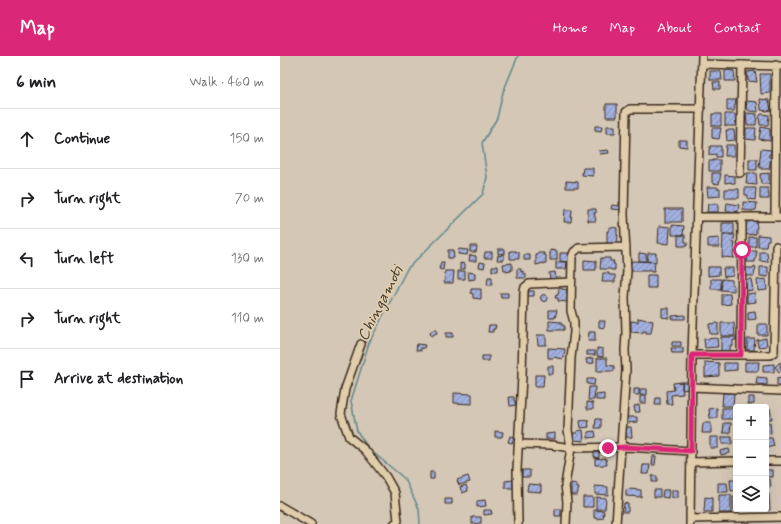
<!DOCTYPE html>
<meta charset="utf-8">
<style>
:root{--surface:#fff;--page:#f2f2f2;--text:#202124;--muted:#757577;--line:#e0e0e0;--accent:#db2777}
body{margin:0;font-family:Mynerve,sans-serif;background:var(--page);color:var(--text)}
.controls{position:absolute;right:12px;bottom:12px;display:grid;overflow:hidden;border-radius:4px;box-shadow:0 4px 16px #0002}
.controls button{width:36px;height:36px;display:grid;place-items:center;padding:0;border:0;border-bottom:1px solid var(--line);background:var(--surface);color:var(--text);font:20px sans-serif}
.stop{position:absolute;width:12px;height:12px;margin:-9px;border:3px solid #db2777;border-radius:50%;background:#fff}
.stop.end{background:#db2777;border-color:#fff;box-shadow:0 1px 4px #0008}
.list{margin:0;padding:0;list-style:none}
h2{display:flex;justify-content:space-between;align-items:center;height:52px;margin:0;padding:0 16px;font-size:17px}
h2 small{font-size:13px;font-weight:400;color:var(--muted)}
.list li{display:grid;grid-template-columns:26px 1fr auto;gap:12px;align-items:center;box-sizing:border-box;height:60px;padding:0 16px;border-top:1px solid var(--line)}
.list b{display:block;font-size:15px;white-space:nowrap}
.list em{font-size:13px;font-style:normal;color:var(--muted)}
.icon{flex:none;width:22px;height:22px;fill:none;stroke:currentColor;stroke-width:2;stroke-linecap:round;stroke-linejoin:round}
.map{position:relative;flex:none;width:501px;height:468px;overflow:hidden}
header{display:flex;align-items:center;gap:24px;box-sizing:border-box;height:56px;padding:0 20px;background:var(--accent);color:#fff}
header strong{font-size:19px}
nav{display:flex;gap:22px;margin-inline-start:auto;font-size:14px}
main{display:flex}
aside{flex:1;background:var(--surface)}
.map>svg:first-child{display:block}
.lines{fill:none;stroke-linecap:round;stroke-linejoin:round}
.stream{stroke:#5f888a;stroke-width:1.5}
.building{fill:url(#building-hatch);stroke:#3b2a1e}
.minor-casing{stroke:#3b2a1e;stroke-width:10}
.minor{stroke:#e0cdab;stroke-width:7}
.route{stroke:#db2777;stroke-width:5}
.labels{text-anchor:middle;stroke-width:3.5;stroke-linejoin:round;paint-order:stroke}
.water-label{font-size:16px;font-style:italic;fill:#444139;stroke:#e0cdab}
</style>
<header>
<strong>Map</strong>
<nav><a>Home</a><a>Map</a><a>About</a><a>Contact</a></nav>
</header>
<main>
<aside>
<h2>6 min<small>Walk · 460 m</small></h2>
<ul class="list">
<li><svg class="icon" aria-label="ahead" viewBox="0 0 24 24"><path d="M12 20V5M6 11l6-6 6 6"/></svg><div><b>Continue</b></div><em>150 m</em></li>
<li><svg class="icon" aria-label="right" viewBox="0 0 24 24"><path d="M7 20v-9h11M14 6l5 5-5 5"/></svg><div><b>Turn right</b></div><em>70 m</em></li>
<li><svg class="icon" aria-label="left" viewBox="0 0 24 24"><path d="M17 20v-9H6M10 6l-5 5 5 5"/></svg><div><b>Turn left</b></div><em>130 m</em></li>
<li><svg class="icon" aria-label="right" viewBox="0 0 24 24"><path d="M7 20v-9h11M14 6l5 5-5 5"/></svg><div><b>Turn right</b></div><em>110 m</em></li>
<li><svg class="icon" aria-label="arrive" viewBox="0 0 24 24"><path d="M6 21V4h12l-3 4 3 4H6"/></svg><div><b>Arrive at destination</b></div></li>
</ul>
</aside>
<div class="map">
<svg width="501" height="468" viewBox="0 0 501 468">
<defs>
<pattern id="building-hatch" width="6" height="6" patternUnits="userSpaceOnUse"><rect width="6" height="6" fill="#a3b1e0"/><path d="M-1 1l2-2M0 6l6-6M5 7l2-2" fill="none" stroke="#8690b5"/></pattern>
</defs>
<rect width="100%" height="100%" fill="#d4c7b6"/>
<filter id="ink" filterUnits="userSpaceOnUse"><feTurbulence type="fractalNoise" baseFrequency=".025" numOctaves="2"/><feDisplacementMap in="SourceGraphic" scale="8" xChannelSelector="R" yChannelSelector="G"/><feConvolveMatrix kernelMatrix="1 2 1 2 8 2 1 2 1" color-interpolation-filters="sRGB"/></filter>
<g filter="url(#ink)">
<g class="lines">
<path class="stream" d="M140 468 139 453 125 423 89 393 77 375 71 345 89 287 127 213 203 138 207 121 202 87 217 62 223 36 238 0"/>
</g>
<path class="building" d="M445 14 454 15 455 25H445Z
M430 15H441L442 24H430Z
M475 15 477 26 468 25 467 16Z
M480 18H490V37L481 38Z
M433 26H440V33H434Z
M480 43 489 44 491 54 487 55 481 54Z
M447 44H456L454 55H447Z
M467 45 477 46 478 56 469 55 466 52Z
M326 48H337V61H326Z
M466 57 477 58 476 69H467Z
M432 58H441V70H432Z
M445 58H455L456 70H445Z
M481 58 489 59 488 69H480L479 62Z
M315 70H322L321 75 315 74Z
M327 70H335V77H327Z
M481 71 490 73V85L479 83Z
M432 72H441L439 83 432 82Z
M466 72H476L475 84 466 83Z
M446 74H454L455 84 447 85Z
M399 84H407V91L399 90Z
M446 89H454V100H445Z
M430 90H441V101H436V98L429 99V93H430Z
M481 93 491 94V98H489V101H491L489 113H481V111H479Z
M328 94 329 97 320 98 319 95Z
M469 103H477V114H469Z
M433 104H440V115H429V105H433Z
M303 112H313V120L302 119Z
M432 117H441L439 128 432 127Z
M467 117H476L477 129 466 128Z
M489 117V128H481L480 118Z
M445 119 455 120V127H451V126L445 127Z
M286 125 298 126V132H286Z
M427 131H437V132H440V140L428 141Z
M465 132H476L475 144 468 143V139H465Z
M480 132H488L489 143H480Z
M445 133H459V142H445Z
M339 146H343L342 154 331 153 332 149 339 150Z
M463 146 477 147 476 154H473V155L463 154Z
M447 147 459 149 458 156 455 155V157H450V155H446Z
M428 148H438V156H427Z
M308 153H316V157H314L316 165H308Z
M385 153H402V166H385Z
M285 154H292L291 166H284Z
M476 165 477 172H476V178L465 179 466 166Z
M442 167H454V178H442Z
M392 169 404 170 403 179H392Z
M379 170 390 171 389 188 378 187Z
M329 171 337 172V179H338L337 188 327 187V175H329Z
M398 179H405V186H407V190H398Z
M443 179H455L453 187H455L453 199 454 202 442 201Z
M478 179 489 180V184H487L486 191H478Z
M469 181H476V191H469Z
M439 182V191H428V183Z
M190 190H197L196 196H190Z
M179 193 188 194 187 199 178 198Z
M218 193H225V197L218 198Z
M168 194H173L174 202H168Z
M270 194 277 195V204H270Z
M230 195H236V196H239V203H230Z
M468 195H477L475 206H467Z
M205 196H212V202H204Z
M480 196H487L488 206 480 205Z
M258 197H264V199H266V208H264V207L256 209V199H258Z
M280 197H289L288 206 280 205Z
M359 197 366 198V205H359Z
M368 197H376V206L367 205Z
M222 198 224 199V204H217L218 199 221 200Z
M190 199 196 200V205H189Z
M244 199H250V204H244Z
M321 202H330V205H334L333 208H335V214H331V213H320Z
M304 204 316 205V214H304Z
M353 205 375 206 374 216H371V215H349V206Z
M161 206H164L163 214 159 213Z
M200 206 205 207 204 212 199 211Z
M276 206H287L286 213H276Z
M180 207 185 208V213H180Z
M232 207V214H230L231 215 226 216V214H224L223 208Z
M212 210H218V215H212Z
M474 210 476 211 474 220H466V212H473Z
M428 211H439V219L428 220Z
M480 211H488V221L480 220Z
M443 212H453V220L444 221Z
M237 213H241V216L244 215V218H246V222H237Z
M165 215H174L173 227H164Z
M178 215H185V223H178Z
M188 216 195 217V223L189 224Z
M275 216 276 223H270L269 217Z
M323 217H329V219H335V226H322Z
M367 219H376V232H367Z
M208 221H212V229H207Z
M431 223H441V233H431Z
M442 223 452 224V229L454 230V235L441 234Z
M471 223 473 234 467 235 465 224Z
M486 223 487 234 478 235 477 224Z
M279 232 287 234V237H289L287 246 278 245V242H275L276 239H278Z
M191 233H201V243L193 242V238L191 237Z
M248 235H254V240H248Z
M220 237H228V241H221Z
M475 237 476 246 467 247V238Z
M442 238H450L451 248 442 249Z
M260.5 242a3.5 3.5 0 1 1 7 0a3.5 3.5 0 1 1-7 0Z
M382 252H389V262L382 261Z
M269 254H277L275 262H269Z
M475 255 476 263 468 264V256Z
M405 259V263H392V260Z
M358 262 373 265 371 277H366V275H363V277L351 276V265L358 266Z
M269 265 281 266V269H284V274H269Z
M319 265H325L324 272 319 271Z
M438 267V278H430L429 268Z
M441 267H454L455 280H441Z
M478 268H487V279H478Z
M209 269H216L215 273H213V276H208Z
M156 273 157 277 151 280 150 276Z
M309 276H315V285H308Z
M166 277H173V281H166Z
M257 279H266V289H258Z
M441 281H456V284H453V290H450V296H441Z
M437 282 438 291 425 292 424 283Z
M486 282 487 290 478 291 477 284Z
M467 283H475L474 294H467Z
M392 286H401V290H392Z
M137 288 145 289 144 292H141V295L136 294Z
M268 292 285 293 284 301 283 303 273 301V302H268Z
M317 292 323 293V301L317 300Z
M391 292H403V297H392Z
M307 295H315V299H307Z
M202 300H209V305H202Z
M313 302 314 307 307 308 306 303Z
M317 302H327V309L334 310V315H317Z
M425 306 439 307V320L425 321Z
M465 306H479L478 315H465Z
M500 306 501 314 499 316 495 311Z
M444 307H457V314L444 315Z
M494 308V316H483V309Z
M268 310H273V318H268Z
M255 319H264L263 331H255Z
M477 321 487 322V329L476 328Z
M501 321V329H497V322Z
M307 323H315L314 329 307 328Z
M402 326 403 338 391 339 392 348H387L386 335 394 334 393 327Z
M402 326H409V333L402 334Z
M309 331H315L314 344H308Z
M354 333H359V339H354Z
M360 333H367V339H360Z
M174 337 192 338V348L174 347Z
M443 337H454L453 350H442Z
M324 338V344H316V339Z
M360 340H366V347H360Z
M229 341H234V345H235L236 349 230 350Z
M468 341H474V348H468Z
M376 342H380V349H375Z
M307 346 313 347V353H307Z
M359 349 360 356H355L354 350Z
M437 352V362H430L429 353Z
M442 352H453V363H442Z
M486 352H490L492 363H486Z
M347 361H357V366L347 367Z
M316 363H321V372H315Z
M308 364 309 371 301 372 300 365Z
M486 366H490L491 377 486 378Z
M423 367H431V377H422Z
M444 367H451L450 377H443Z
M346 371H351L352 381H346Z
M303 374 304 385 293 384V377H297V375Z
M215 375 223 376 222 381H215Z
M315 375 316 381 308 382V376Z
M275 377V383H266V378Z
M230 380 234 381 232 387 228 386Z
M430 381H438V392H430Z
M442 381H452V388H442Z
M486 382H492L494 390 486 392Z
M449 393 450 397 441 399 440 395Z
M314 396H319V402L314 401Z
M373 400H376L375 409H372Z
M315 402 322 403V402H325V403H326L327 409H315Z
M363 409H370L369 418H362Z
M242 414H250V421H242Z
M486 414H493V421H487Z
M150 416H154V423H150Z
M188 420 190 426 179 429 177 424Z
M372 420H377V426H372Z
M486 422V424L490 423 491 431 486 432Z
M233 424V432H225V425Z
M450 424H456V434L451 435Z
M291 427 297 428V432H299L297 439H291Z
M438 427H447L448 436H438Z
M248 428 261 429V436L247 435Z
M186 429 188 435 182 437 180 431Z
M315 430 328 431V439L315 438Z
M349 433 361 434V441L346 440V434Z
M374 434H380V441H374Z
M383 434H389L388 442 382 441Z
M392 434H398V442H392Z
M486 438H489L490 454H481L486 453Z
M439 439H451V457H439Z
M303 441H313V451H303Z
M316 441 326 442 325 453H316Z
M425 441 432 442V456H424Z
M453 441H456V453H461V454L453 455Z
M165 443H172V448H165Z
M205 444 206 450 197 451V445Z
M344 447 348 448V456H343Z
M275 453H281V460H275Z
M204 454H211L212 458 204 459Z
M314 454 324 455 323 462 317 463V462H314Z
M192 461H201V467L192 468Z"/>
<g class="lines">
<defs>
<path id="minor" d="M422 8 501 10
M460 117 462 9
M417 161H501
M495 161 496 9
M81 288 65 333 61 358 69 381 85 394 106 421 115 437 118 465 114 468
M412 299H490L494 296 496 190
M461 299 462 162
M412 331 501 335
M239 388 272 389 291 392 347 391 411 395
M486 405H501
M411 406 456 405
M0 450 31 468
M410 463 501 461
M238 468 237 413 242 320 244 235 245 231 249 228 291 226
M286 468 287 446 285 429 291 392 288 374 291 302 294 276V266L291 255 292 201 294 196 299 192 346 191
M336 468 346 314 345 294 346 277 345 241 347 215 344 159 346 56 350 53H421
M410 468 412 299 422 0"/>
</defs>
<use href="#minor" class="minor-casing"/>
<use href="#minor" class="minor"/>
</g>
</g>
<g class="lines" filter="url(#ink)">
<path class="route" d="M328 392 347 391 411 395 412 299H461L462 194"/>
</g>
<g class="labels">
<g class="water-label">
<text transform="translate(99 247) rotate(-63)" y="6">Chingamoti</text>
</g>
</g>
</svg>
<div class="controls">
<button>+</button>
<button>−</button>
<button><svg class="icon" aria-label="layers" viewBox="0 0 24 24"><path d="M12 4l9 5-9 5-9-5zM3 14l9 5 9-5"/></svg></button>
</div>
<div class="stop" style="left:462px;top:194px"></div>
<div class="stop end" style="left:328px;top:392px"></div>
</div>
</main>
